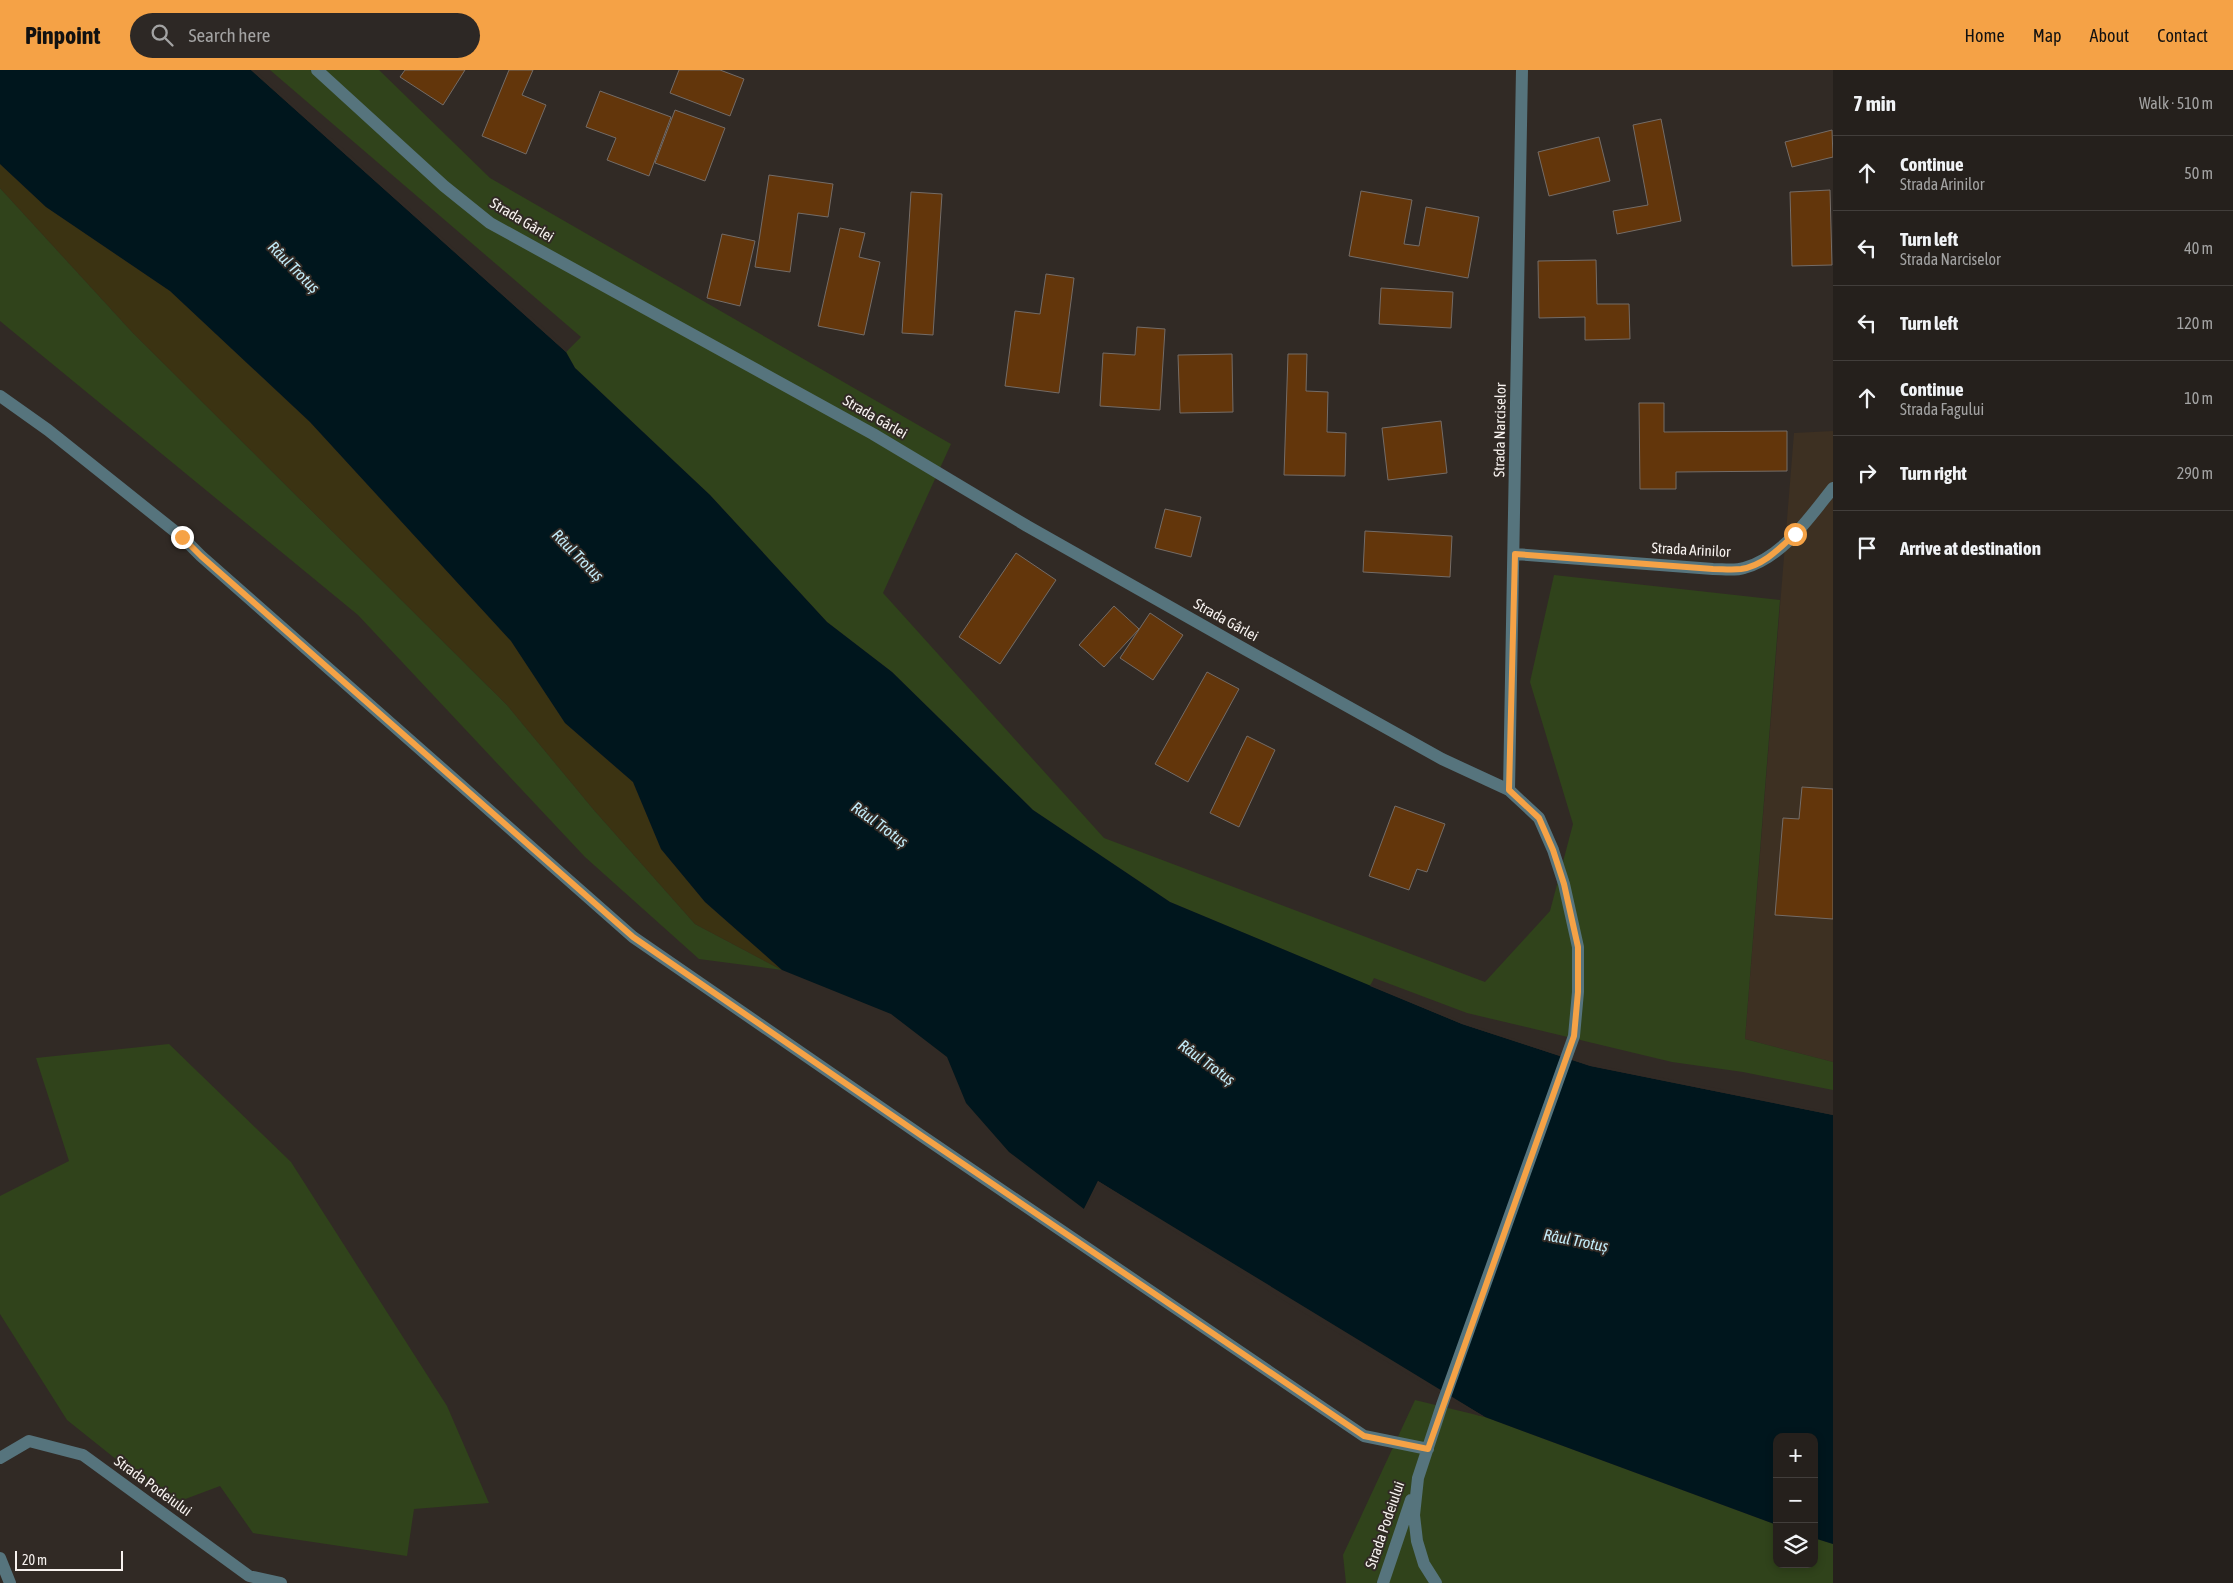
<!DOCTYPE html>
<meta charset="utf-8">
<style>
:root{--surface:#25201c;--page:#2d2825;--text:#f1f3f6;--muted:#a3a3a3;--line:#423e3b;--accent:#f5a246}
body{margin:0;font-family:"Asap Condensed",sans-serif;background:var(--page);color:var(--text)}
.controls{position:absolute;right:15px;bottom:15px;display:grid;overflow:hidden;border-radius:10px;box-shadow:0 2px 8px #0003}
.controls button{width:45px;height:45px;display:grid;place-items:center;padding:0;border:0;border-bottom:1px solid var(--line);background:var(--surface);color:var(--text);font:25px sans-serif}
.scale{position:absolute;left:15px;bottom:12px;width:108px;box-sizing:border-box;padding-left:5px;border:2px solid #f7f2ef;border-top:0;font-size:14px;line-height:18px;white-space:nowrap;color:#f7f2ef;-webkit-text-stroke:4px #312a25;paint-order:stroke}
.stop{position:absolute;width:15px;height:15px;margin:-11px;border:4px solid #f5a246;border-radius:50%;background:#fff}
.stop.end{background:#f5a246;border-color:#fff;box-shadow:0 1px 5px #0008}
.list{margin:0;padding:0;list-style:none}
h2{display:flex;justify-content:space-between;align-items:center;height:65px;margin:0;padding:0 20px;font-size:21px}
h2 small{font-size:16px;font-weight:400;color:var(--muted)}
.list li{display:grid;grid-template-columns:32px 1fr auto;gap:15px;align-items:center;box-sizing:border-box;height:75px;padding:0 20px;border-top:1px solid var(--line)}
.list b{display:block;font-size:19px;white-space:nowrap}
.list p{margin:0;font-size:16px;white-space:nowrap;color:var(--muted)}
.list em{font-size:16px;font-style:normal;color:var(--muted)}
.icon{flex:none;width:28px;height:28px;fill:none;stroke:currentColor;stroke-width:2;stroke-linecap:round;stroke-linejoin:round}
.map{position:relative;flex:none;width:1833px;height:1513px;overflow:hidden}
header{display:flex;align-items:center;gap:30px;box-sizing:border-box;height:70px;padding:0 25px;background:var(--accent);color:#111}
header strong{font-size:24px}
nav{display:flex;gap:28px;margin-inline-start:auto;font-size:18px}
.search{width:350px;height:45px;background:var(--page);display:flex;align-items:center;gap:12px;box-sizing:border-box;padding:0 18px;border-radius:28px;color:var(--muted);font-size:19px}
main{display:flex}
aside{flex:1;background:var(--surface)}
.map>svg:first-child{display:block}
.industrial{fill:#3d3022}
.green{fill:#30431b}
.sand{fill:#3b3312}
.water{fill:#00161d}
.pier{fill:#312a25}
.building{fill:#63360b;stroke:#746c67}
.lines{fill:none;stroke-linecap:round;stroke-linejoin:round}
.minor{stroke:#56747d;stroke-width:12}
.route{stroke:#f5a246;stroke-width:6}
.labels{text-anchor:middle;stroke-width:4;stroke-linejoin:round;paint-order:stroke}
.street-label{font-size:15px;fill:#f7f2ef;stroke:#312a25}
.water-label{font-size:16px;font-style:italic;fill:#c3ecf9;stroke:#312a25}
</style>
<header>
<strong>Pinpoint</strong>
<div class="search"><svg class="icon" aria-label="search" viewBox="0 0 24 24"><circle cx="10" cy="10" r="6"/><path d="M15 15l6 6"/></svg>Search here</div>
<nav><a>Home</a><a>Map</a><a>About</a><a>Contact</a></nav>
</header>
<main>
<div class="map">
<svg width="1833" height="1513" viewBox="0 0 1833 1513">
<rect width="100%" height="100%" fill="#312a25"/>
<path class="industrial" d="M1833 361V992L1745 969 1794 363Z"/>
<path class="green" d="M270 0H379L490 108 951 374 883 523 1104 768 1485 912 1550 841 1573 754 1530 612 1554 505 1780 530 1745 969 1833 992V1020L1743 1002 1672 992 1467 943 1374 908 1370 916 1170 832 1033 740 892 602 827 552 710 425 575 298 566 282 581 267Z
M0 118 133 263 507 635 594 740 695 854 782 900 699 889 585 787 358 545 0 251Z
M169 974 291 1092 447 1336 489 1433 414 1439 407 1486 253 1463 220 1416 172 1434 67 1350 0 1244V1126L69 1091 36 988Z
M1415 1330 1485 1347 1777 1455V1494H1814V1468L1833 1474V1513H1346L1343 1485Z"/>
<path class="sand" d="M0 94 46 137 170 221 310 352 511 571 565 653 633 712 661 779 705 832 782 900 695 854 594 740 507 635 133 263 0 118Z"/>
<path class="water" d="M0 0H251L566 282 575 298 710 425 827 552 892 602 1033 740 1170 832 1462 954 1590 996 1833 1045V1474L1814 1468V1367H1777V1455L1485 1347 1300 1238 1098 1111 1084 1139 1009 1082 966 1033 947 987 891 944 782 900 705 832 661 779 633 712 565 653 511 571 310 352 170 221 46 137 0 94Z"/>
<path class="pier" d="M251 0H255L568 280 566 282Z
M1371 914 1463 952 1591 994 1741 1023 1833 1043V1045L1591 996 1462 954 1370 916Z
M1098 1111 1485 1347 1477 1345 1299 1240 1099 1114 1086 1140 1084 1139Z"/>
<path class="building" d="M405 0H465L443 35 400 7Z
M509 0H533L522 25 546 35 526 84 482 66Z
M679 0H720L744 9 730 46 670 23Z
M600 21 671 47 649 106 607 90 616 68 586 57Z
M675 40 725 58 705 111 655 93Z
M1661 49 1681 151 1617 164 1613 141 1648 135 1633 55Z
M1832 60 1833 87 1792 97 1785 72Z
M1599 67 1610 111 1549 126 1538 82Z
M769 105 833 114 828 147 798 143 790 202 755 197Z
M1830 120 1832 195 1792 196 1790 122Z
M1361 121 1412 130 1404 174 1419 176 1426 137 1479 147 1468 208 1349 186Z
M911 122 942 124 933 265 902 263Z
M840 158 865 163 859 187 880 192 864 265 818 256Z
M722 164 755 171 740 236 707 228Z
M1596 190 1597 234H1629L1630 269 1585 270V247L1539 248 1538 191Z
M1046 204 1074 208 1059 323 1005 316 1015 241 1040 244Z
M1381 218 1453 222 1451 258 1379 254Z
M1137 257 1165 259 1160 340 1100 336 1103 283 1135 285Z
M1232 284 1233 342 1180 343 1178 285Z
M1288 284H1307L1306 321 1328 322 1327 362 1346 363 1345 406 1284 405Z
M1639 333H1664V362L1787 361V401L1676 402V419H1640Z
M1441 351 1447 403 1388 410 1382 358Z
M1165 439 1201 447 1191 487 1155 478Z
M1365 461 1452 466 1450 507 1363 502Z
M1016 483 1056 510 1000 594 959 567Z
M1114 536 1139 559 1104 597 1079 575Z
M1150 543 1183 565 1153 610 1120 588Z
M1207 602 1239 619 1188 712 1155 694Z
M1247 666 1275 680 1239 757 1210 743Z
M1802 717 1833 719V849L1775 845 1783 748 1799 749Z
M1395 736 1445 754 1427 802 1417 799 1409 820 1369 806Z"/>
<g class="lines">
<path class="minor" d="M317 0 444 116 490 153 873 364 1027 456 1232 572 1442 689 1509 720 1539 748 1553 780 1564 814 1578 877V922L1574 966 1442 1335 1418 1408 1414 1445 1417 1471 1424 1494 1436 1513
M0 326 48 360 182 467 201 486 633 867 922 1066 1364 1366 1428 1379
M1515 484 1713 499C1723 499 1735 501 1744 498 1783 487 1809 448 1833 418
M1509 720 1522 0
M0 1388 29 1371 83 1385 249 1506 281 1513
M0 1488 10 1513
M1383 1513 1411 1430"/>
</g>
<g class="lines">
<path class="route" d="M182 467 201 486 633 867 922 1066 1364 1366 1428 1379 1574 966 1578 922V877L1564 814 1553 780 1539 748 1509 720 1515 484 1713 499C1722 499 1732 500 1741 499 1763 496 1780 478 1795 464"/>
</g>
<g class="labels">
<g class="street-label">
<text transform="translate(522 150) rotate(31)" y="5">Strada Gârlei</text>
<text transform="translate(875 347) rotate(30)" y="5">Strada Gârlei</text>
<text transform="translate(1500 360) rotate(-89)" y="5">Strada Narciselor</text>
<text transform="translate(1691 480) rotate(3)" y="5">Strada Arinilor</text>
<text transform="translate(1226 550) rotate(29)" y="5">Strada Gârlei</text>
<text transform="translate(153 1416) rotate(36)" y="5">Strada Podeiului</text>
<text transform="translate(1385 1455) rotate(-71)" y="5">Strada Podeiului</text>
</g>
<g class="water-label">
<text transform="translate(294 197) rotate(45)" y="6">Râul Trotuș</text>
<text transform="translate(578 485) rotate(45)" y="6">Râul Trotuș</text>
<text transform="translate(880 754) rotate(36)" y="6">Râul Trotuș</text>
<text transform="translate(1207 992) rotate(36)" y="6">Râul Trotuș</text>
<text transform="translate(1576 1170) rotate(11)" y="6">Râul Trotuș</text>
</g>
</g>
</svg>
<div class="controls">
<button>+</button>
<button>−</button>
<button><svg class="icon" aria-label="layers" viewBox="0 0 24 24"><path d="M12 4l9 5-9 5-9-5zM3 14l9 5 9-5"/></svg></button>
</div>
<div class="scale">20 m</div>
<div class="stop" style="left:1795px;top:464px"></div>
<div class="stop end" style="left:182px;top:467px"></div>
</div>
<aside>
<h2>7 min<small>Walk · 510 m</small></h2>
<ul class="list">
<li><svg class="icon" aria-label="ahead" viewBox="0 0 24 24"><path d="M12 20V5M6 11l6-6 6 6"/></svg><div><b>Continue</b><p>Strada Arinilor</p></div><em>50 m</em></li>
<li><svg class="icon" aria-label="left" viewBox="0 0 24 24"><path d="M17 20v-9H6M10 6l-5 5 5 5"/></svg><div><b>Turn left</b><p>Strada Narciselor</p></div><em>40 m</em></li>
<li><svg class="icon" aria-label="left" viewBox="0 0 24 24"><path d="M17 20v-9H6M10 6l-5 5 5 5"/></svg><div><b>Turn left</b></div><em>120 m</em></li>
<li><svg class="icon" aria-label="ahead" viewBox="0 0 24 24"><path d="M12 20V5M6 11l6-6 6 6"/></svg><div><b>Continue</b><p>Strada Fagului</p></div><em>10 m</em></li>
<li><svg class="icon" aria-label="right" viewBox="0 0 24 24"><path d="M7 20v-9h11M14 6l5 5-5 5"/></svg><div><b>Turn right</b></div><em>290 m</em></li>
<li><svg class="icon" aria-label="arrive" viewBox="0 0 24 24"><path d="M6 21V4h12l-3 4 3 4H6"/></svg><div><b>Arrive at destination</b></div></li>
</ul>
</aside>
</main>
